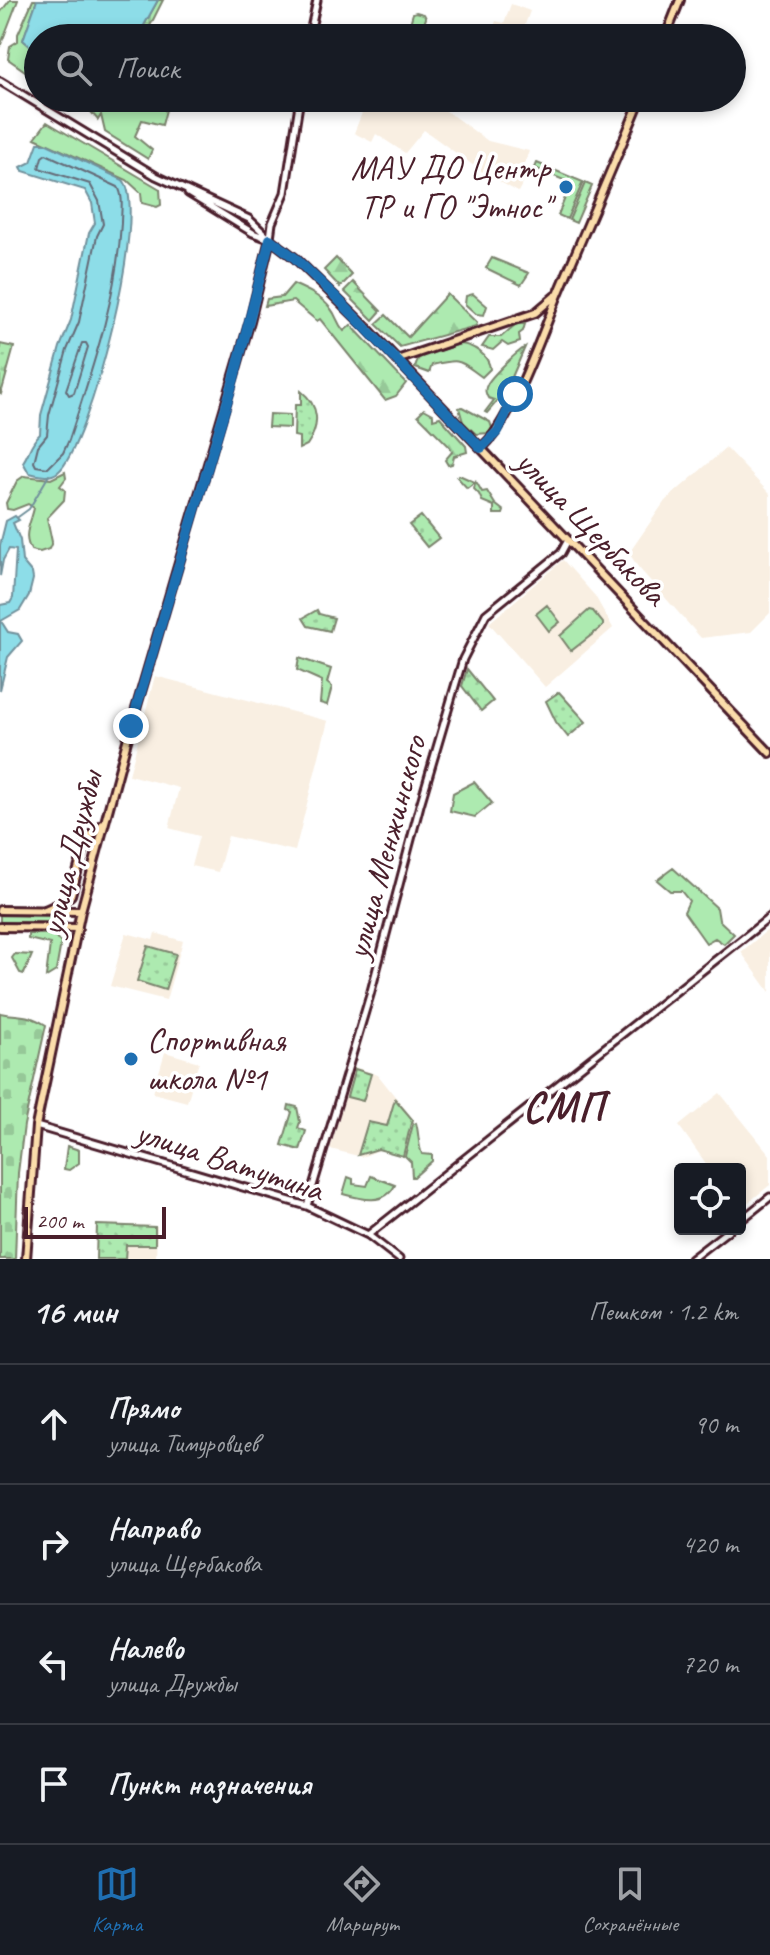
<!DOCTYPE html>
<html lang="ru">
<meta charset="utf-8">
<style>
:root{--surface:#171b24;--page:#242831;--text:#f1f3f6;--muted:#9ea1a6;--line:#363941;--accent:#1f6fb2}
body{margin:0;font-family:Caveat,sans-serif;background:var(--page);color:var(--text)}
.controls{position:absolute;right:24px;bottom:24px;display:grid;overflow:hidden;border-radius:8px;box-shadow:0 4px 12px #0003}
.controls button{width:72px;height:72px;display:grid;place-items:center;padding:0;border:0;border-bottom:2px solid var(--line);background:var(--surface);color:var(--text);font:40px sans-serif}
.scale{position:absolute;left:24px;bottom:20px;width:142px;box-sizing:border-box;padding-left:8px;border:4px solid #4a1f2b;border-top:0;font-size:22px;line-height:28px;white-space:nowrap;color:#4a1f2b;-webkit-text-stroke:6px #fff;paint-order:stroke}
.stop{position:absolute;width:24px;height:24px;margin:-18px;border:6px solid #1f6fb2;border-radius:50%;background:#fff}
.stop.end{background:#1f6fb2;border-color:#fff;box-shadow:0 2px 8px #0008}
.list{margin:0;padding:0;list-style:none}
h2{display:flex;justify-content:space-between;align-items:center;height:104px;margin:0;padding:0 32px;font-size:34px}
h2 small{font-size:26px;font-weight:400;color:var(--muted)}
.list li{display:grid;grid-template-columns:52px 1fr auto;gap:24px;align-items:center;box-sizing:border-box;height:120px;padding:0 32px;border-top:2px solid var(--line)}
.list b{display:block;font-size:30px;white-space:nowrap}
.list p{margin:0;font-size:26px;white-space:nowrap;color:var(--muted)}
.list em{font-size:26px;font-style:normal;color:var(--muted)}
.icon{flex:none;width:44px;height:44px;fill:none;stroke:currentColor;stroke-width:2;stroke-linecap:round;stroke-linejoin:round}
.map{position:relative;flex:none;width:770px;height:1259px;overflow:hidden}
.search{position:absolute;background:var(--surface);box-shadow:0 4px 12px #0003;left:24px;right:24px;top:24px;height:88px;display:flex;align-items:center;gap:20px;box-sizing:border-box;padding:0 28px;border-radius:44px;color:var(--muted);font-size:30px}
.sheet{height:584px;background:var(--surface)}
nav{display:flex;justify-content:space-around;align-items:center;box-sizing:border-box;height:112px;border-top:2px solid var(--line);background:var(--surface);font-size:22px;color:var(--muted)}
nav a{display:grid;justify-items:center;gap:4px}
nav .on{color:var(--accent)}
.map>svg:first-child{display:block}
.built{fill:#f9efe2}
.grass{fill:#adeab0;stroke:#7c846e;stroke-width:2}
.forest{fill:url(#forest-firs);stroke:#7c846e;stroke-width:2}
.wetland{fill:url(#wetland-marsh);stroke:#7c846e;stroke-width:2}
.cemetery{fill:url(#cemetery-stones);stroke:#7c846e;stroke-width:2}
.park{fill:url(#park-dots);stroke:#7c846e;stroke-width:2}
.water{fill:#8ddde8;stroke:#72919c;stroke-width:2}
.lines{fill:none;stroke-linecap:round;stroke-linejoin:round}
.shore{stroke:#656b77;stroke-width:2}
.stream{stroke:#72919c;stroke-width:2}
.secondary-casing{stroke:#4a1f2b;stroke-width:11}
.primary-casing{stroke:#4a1f2b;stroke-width:12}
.secondary{stroke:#fff;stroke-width:5}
.primary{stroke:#fbddab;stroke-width:6}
.route{stroke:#1f6fb2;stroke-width:10}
.poi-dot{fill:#1f6fb2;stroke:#fff;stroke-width:3}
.labels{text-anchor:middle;stroke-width:7;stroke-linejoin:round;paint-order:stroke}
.poi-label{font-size:34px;fill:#4a1f2b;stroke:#fff;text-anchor:end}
.street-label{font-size:34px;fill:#4a1f2b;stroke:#fff}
.district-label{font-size:42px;font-weight:bold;letter-spacing:2px;fill:#4a1f2b;stroke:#fff}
</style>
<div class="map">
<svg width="770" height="1259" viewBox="0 0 770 1259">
<defs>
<pattern id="forest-firs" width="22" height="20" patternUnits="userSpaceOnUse" patternTransform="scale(2)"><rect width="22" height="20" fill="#adeab0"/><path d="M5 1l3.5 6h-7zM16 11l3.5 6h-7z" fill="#96c898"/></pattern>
<pattern id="wetland-marsh" width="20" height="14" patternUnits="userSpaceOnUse" patternTransform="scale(2)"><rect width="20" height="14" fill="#adeab0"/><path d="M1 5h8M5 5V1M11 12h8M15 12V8" fill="none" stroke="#96c898"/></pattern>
<pattern id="cemetery-stones" width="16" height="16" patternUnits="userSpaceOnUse" patternTransform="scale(2)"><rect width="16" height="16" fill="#adeab0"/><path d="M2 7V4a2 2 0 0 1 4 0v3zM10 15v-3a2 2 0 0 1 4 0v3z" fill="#96c898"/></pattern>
<pattern id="park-dots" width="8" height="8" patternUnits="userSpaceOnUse" patternTransform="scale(2)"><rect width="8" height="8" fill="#adeab0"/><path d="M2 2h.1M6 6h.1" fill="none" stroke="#96c898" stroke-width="1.8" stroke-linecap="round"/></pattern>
</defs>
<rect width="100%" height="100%" fill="#fff"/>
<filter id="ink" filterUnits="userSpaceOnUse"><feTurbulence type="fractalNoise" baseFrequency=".0125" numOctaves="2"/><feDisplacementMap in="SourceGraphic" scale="16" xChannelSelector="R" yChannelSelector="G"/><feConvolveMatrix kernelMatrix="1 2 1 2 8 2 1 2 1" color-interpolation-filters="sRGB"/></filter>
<g filter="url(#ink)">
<path class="built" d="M511 4 530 11 520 38H490L496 21 504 23Z
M368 98H428L488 141 529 151 522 172 525 179 518 192 481 171 424 130 405 153 376 134 372 142 354 133Z
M726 448 770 494V613L751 632 701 638 638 567 629 553 665 501Z
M563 560 595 596 613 628 545 687 489 623Z
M155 676 328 721 295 851 228 836 218 872 191 866 199 836 169 828 179 788 129 775Z
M770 928V992L741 952Z
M126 933 153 940 155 933 183 941 166 1000 110 986Z
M165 1052 199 1062 187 1102 153 1093Z
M354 1067 378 1075 413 1119 404 1157 379 1150 362 1157 330 1149Z
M720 1093 770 1155V1185L740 1209V1169H710L679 1126Z
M96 1224 157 1226 156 1259H95Z"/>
<path class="grass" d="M10 0H18L0 47V13Z
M33 0H37L23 40 38 53V80L8 59 10 46 18 41V34Z
M416 12 424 14 426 18 419 38H406L413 13Z
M69 98H106L105 106 108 103 132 98 166 110 162 125 142 120 135 136 152 150 148 159 105 132 101 115 98 120 80 99Z
M47 122 160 189 161 205 157 207 142 203 141 193 127 180 35 138Z
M537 163 583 182 567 219 558 215 571 183 535 168Z
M585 183 592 186 576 223 569 220Z
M492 258 529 273 521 285 486 268Z
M473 294 487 306 484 315 476 314 465 304 466 296Z
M460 344C473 345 489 355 490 369L482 377C458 360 462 358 432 365L429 373 415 368 418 359 422 356Z
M462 407 490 422 492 428 489 433 476 434 463 422 459 408Z
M269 414 290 415V428L268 427Z
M65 472 66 478 60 486 65 490 64 500 47 518 52 542 49 549 40 552 31 550C22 535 31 523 34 508L28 504 13 510 7 509 6 503 17 481 24 476 51 479Z
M547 605 560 622 549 631 536 614Z
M589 610 593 611 603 623V626L571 651 560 636Z
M299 658 331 669 327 683 332 687 327 705 320 703 322 681 297 670Z
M474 782 492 803 475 817 450 811 453 793Z
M673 868 717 908 719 920 734 934 724 944 715 938 706 943 684 912 689 901 681 891H670L657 880Z
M0 915 63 916 62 922H0Z
M28 934H53L61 943 56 971 46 977 50 944 28 939Z
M15 954 32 955 24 974 20 973 12 958Z
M67 1146 79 1150V1163L69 1170 64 1169Z
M371 1176 395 1185C385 1206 361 1199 343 1194L348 1177 353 1179V1184L367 1186Z"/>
<path class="forest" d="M336 258 352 275 340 287 324 270Z
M353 282 381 311 373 320 344 291Z
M293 284C307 290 322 297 331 309 337 316 336 322 344 331L351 325 406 383 396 396 385 400 320 319 317 321 293 301 265 306 267 299 282 297Z
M447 294 477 323 476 326 400 347 376 324 386 315 408 337Z
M516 324H525L523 331 519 334 520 342 508 346 502 342 493 350 482 347 489 337H501Z
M525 347 506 391 487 413 485 412 494 400 488 398C486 394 484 390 487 385 490 377 516 353 525 347Z
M424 409 433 414V419L440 417 466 446 467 452 454 456 452 464 448 465 445 460 452 452 450 447 418 415Z
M459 475 477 483 482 492 487 491 495 504 504 511 503 514H494V506L482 501 479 494 474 489 475 482 467 488 457 477Z
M416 1123C419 1133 418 1145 422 1154L432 1155V1161L414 1177H412L411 1162 405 1156 413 1124Z"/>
<path class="wetland" d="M158 0H163L144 38H137Z"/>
<path class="cemetery" d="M0 1013C21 1017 26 1013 46 1025L24 1125 18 1173 15 1259H0Z"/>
<path class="park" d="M0 344 14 347 1 394 0 393Z
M301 391C320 406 320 426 307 445L299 449V437L294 436 295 405H301Z
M421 516 439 538 427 547 409 525Z
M317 610 319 614 334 618 330 631 308 626 303 618Z
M467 669 493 701 481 711 462 686Z
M559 692 586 722 568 737 556 722 546 701Z
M148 946 176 954 165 990 137 981Z
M355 1069 371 1074 363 1101 347 1097Z
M395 1099 412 1119 403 1156 378 1149 358 1155 368 1122 387 1126Z
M289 1105 297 1107 300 1122 298 1128 306 1131 300 1150 282 1145 292 1112 288 1110Z
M97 1225 155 1227V1245H126L125 1259H96Z"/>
<path class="water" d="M37 0H158L137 38H38V53L23 40Z
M38 143H45L123 180C150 210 89 447 58 472 49 479 38 475 29 473L23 462C30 452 30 443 40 434L41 415 60 347 71 320 89 233 95 223 92 203 85 190 23 171 21 167 31 162Z
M15 516 19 520 13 523 20 540 22 561 32 573 33 579 29 595 20 610 1 621 8 632 18 634 22 641 8 657 0 690V605L10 603 13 598 16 550 9 549 3 560 0 576V545L6 521Z"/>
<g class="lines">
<path class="shore" d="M46 154 118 187C124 197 121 211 121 223 117 299 92 369 69 440L63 453 48 468 36 466 34 462 38 446 47 435 49 415 67 350 79 322 97 236 103 224 99 201 90 184 39 168 42 157Z
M82 343H86L88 347 74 393 69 395 66 390Z"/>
<path class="stream" d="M18 517 29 509 49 475"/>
<defs>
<path id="secondary" d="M309 38 317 0
M0 81 156 176 249 219 270 239
M188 193 253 233 269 239
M270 238 272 223 285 193 300 98
M36 1126 307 1206 368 1235 399 1259
M307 1206 370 995 420 805 463 659 486 614 561 553 568 540
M740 1221 770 1197
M368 1235 770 917
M691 1259 730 1229"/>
<path id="primary" d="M665 38 680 0
M397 360 535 313 555 296
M481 448C511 425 544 328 560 290 587 226 615 162 641 98
M0 910 81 911
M45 910 63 902 71 895 86 840 103 824
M0 927 78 928
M26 1259 36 1126 81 911 131 726 250 321 270 239 295 258 367 328 770 753"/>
</defs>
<use href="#secondary" class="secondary-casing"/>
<use href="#primary" class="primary-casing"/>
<use href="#secondary" class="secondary"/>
<use href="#primary" class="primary"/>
</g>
</g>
<g class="lines" filter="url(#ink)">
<path class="route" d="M131 726 234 379 270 239 295 258 335 296 481 448 498 431 515 394"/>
</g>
<g class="poi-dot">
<circle cx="566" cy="187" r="8"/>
<circle cx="131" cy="1059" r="8"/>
</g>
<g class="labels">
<g class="poi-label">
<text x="550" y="179">МАУ ДО Центр<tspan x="550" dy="39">ТР и ГО "Этнос"</tspan></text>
<text x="147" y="1051" text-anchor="start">Спортивная<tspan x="147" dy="39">школа №1</tspan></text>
</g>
<g class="street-label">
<text transform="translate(592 527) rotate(46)" y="12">улица Щербакова</text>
<text transform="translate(385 847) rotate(-75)" y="12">улица Менжинского</text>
<text transform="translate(70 853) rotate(-76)" y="12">улица Дружбы</text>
<text transform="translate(230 1160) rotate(18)" y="12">улица Ватутина</text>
</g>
<g class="district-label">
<text x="564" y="1121">СМП</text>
</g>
</g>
</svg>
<div class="controls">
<button><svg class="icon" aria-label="locate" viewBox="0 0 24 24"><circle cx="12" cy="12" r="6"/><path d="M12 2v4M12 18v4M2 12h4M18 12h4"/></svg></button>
</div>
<div class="scale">200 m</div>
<div class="stop" style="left:515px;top:394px"></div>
<div class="stop end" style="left:131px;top:726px"></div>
<div class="search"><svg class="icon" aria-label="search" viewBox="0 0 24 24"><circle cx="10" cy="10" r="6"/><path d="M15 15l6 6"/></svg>Поиск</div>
</div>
<section class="sheet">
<h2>16 мин<small>Пешком · 1.2 km</small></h2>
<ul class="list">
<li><svg class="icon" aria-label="ahead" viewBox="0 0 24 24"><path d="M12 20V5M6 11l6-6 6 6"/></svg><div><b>Прямо</b><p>улица Тимуровцев</p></div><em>90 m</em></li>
<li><svg class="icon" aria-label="right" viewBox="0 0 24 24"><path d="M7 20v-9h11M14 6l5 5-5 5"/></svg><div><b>Направо</b><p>улица Щербакова</p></div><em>420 m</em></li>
<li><svg class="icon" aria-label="left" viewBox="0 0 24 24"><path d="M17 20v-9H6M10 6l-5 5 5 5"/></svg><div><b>Налево</b><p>улица Дружбы</p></div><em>720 m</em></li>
<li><svg class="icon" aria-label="arrive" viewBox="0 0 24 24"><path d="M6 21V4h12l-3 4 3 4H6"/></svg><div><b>Пункт назначения</b></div></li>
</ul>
</section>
<nav>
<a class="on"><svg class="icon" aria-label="map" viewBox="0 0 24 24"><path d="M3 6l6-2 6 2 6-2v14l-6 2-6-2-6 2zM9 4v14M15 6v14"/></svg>Карта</a>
<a><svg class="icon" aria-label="directions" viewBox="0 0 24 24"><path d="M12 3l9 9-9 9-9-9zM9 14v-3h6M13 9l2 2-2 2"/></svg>Маршрут</a>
<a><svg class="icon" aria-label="saved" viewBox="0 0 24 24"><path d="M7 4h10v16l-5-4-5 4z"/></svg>Сохранённые</a>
</nav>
